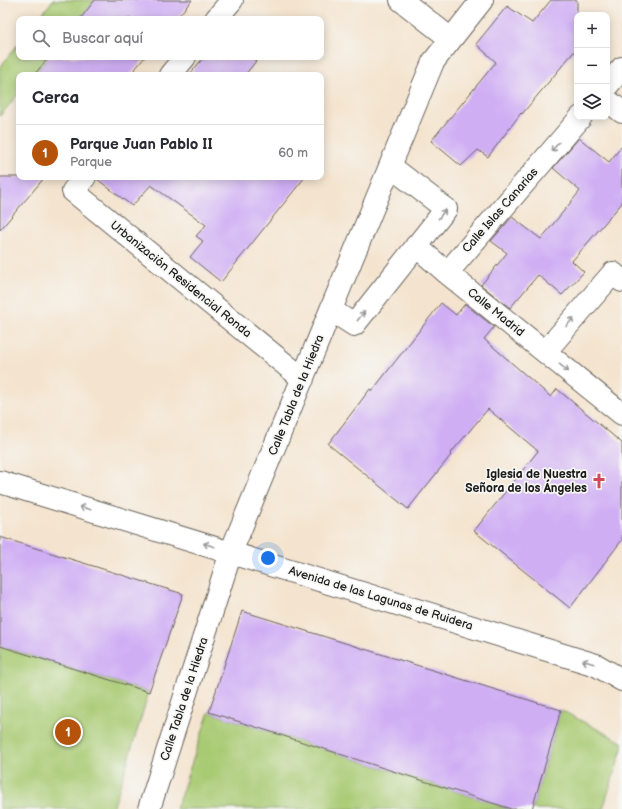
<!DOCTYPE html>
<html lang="es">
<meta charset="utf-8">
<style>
:root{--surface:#fff;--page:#f7f7f7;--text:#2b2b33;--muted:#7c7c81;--line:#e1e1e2;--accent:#b45309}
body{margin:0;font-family:"Balsamiq Sans",sans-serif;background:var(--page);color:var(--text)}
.controls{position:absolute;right:12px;top:12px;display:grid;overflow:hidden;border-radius:8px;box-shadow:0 2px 10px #0003}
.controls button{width:36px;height:36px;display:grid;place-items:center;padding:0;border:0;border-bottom:1px solid var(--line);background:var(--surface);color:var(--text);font:20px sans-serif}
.you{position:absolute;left:268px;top:558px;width:14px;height:14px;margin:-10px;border:3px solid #fff;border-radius:50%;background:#1a73e8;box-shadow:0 0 0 6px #1a73e833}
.badge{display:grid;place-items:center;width:26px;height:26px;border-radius:50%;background:var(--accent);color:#fff;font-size:13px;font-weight:700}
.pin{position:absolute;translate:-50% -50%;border:2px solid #fff;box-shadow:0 1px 4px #0006}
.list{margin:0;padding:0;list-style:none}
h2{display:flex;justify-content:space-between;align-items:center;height:52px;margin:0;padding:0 16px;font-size:17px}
h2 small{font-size:13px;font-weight:400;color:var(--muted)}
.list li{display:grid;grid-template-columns:26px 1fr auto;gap:12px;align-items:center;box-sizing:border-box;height:56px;padding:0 16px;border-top:1px solid var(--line)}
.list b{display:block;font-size:15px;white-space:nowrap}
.list p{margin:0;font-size:13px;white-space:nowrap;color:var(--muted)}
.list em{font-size:13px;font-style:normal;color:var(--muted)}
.icon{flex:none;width:22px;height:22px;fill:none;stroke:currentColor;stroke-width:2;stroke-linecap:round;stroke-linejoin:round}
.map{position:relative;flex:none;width:622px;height:809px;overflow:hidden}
.search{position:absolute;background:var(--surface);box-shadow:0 2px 10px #0003;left:16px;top:16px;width:308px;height:44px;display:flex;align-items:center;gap:10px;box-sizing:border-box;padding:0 14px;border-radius:8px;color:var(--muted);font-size:15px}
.panel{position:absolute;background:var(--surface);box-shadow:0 2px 10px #0003;left:16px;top:72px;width:308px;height:108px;border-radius:8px}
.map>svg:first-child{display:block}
.green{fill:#a8ca72;stroke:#627347}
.building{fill:#cfaef4}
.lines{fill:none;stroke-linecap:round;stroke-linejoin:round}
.street-casing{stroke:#68625b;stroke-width:24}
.secondary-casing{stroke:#68625b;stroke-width:24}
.street{stroke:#fff;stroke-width:22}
.secondary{stroke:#fff;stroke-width:22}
.oneway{stroke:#999}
.labels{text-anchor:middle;stroke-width:3.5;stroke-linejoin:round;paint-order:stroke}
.street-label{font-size:12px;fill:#1c1c1c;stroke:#f6f6f2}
.poi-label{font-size:12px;font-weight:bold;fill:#1c1c1c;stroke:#f6f6f2;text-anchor:end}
</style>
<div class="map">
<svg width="622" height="809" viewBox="0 0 622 809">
<rect width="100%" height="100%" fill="#f6f6f2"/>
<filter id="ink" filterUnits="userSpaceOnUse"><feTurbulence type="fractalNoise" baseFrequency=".025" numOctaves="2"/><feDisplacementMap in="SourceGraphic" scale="8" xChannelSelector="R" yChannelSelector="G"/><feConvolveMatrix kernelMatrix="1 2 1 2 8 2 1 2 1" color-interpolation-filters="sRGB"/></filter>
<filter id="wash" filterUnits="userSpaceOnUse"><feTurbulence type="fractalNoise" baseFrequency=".012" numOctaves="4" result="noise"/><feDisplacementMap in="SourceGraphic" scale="16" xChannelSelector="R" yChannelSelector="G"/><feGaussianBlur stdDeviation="0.9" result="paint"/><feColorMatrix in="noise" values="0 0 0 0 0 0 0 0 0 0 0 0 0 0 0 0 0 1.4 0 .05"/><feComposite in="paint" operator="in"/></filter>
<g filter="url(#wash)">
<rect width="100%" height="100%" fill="#f4e4cf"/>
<path class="green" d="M53 0H95L80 19H38Z
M19 43V57H49L34 75H19V93L0 116V67Z
M0 646 149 692 113 809H0Z
M561 710 622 742V749L603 809H532Z
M209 712 511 809H176Z"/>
<g id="blocks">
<path class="building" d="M95 0H192L176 19H80Z
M551 0H577V48L522 114 521 113 488 157 478 150 461 166 431 141 496 62 476 44 507 6 532 23Z
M49 57H145L130 75H34Z
M204 57H251L256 61 245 75H189Z
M579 138 609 162 622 146V203L572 261 584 272 562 295 538 275 510 308 481 285 507 253 491 241 512 217 541 239 580 191 553 168Z
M0 177H45L0 230Z
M97 177H305L221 282 190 257 203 241 196 236 206 225 151 185 132 206 97 179Z
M441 303 456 315 465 304 494 327 484 339 551 397 557 389 622 443V540L570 608 474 531 538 451 488 409 450 454 451 455 408 509 328 444 370 389 372 391Z
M0 537 183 594 149 692 0 646Z
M242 611 561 710 532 809H511L209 712Z"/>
</g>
</g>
<g filter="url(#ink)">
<use href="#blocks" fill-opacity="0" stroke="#68625b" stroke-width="1"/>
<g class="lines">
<defs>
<path id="street" d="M401 0 451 39
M216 19 232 0
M170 75 185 57
M607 86 622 68
M607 100 622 112
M85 177 73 191 303 379
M416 246 447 273 622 414
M447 273 581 117
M331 310 354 325 446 209 390 166
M545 352 613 273 622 281
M149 809 231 552 433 62 482 0"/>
<path id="secondary" d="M0 482 596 665 622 680"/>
</defs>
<use href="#street" class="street-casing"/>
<use href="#secondary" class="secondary-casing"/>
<use href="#street" class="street"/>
<use href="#secondary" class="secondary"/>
</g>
<defs><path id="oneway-shaft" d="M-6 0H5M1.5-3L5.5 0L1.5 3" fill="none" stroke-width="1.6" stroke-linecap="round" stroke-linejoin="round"/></defs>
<g class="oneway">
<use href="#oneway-shaft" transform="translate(555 147) rotate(131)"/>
<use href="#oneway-shaft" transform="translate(442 214) rotate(-53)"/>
<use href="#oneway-shaft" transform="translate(361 316) rotate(-52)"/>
<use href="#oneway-shaft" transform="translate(570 322) rotate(-49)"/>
<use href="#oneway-shaft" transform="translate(564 368) rotate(39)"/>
<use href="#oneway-shaft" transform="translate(85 508) rotate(-163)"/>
<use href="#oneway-shaft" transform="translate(209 545) rotate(-163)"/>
<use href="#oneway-shaft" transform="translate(588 662) rotate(-163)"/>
</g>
</g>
<defs>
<symbol id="church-bare" viewBox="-9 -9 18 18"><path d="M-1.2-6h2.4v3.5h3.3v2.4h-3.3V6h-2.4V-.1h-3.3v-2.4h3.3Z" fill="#d1495b" stroke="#f6f6f2" stroke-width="2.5" paint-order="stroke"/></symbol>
</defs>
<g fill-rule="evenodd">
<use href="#church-bare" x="588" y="470" width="22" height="22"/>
</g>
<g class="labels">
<g class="street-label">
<text transform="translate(500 210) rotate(-49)" y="4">Calle Islas Canarias</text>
<text transform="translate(181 279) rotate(39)" y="4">Urbanización Residencial Ronda</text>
<text transform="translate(496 312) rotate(39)" y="4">Calle Madrid</text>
<text transform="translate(296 395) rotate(-68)" y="4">Calle Tabla de la Hiedra</text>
<text transform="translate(381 598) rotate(17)" y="4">Avenida de las Lagunas de Ruidera</text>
<text transform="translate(184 699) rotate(-72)" y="4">Calle Tabla de la Hiedra</text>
</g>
<g class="poi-label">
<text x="587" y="478">Iglesia de Nuestra<tspan x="587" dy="14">Señora de los Ángeles</tspan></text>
</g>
</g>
</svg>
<div class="controls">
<button>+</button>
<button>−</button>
<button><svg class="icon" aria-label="layers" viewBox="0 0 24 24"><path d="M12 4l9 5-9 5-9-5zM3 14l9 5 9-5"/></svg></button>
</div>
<div class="you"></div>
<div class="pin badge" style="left:68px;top:732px">1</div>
<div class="search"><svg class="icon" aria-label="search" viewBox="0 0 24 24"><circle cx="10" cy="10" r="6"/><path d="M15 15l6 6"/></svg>Buscar aquí</div>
<section class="panel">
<h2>Cerca<small></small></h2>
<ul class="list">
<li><span class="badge">1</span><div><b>Parque Juan Pablo II</b><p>Parque</p></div><em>60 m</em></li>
</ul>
</section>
</div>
